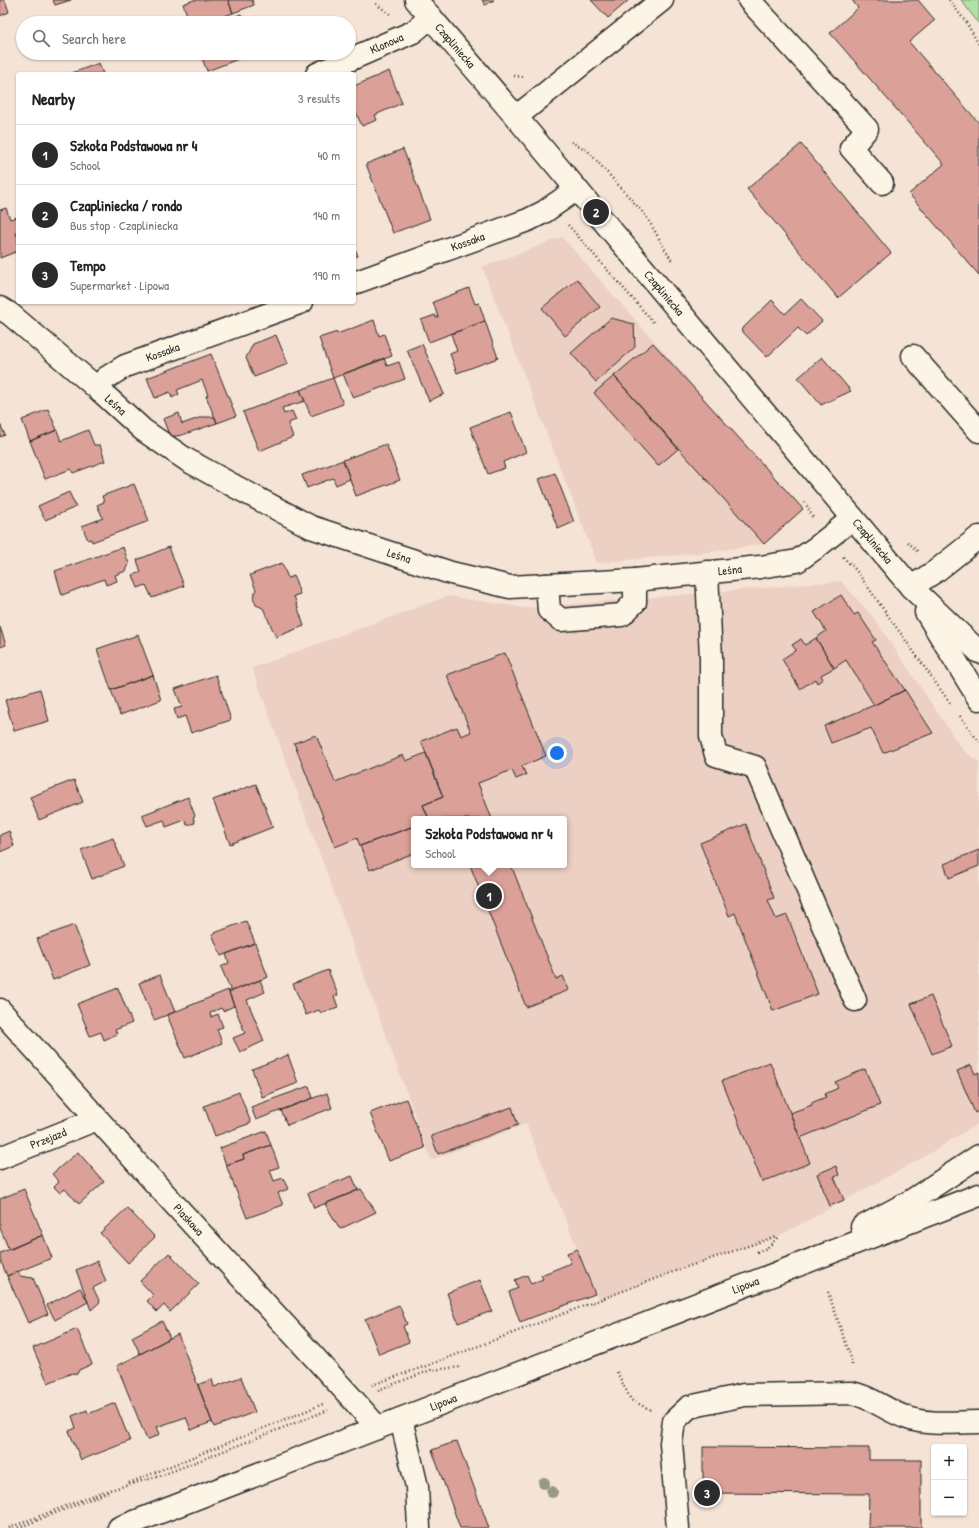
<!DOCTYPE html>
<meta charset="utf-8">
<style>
:root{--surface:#fff;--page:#f6f6f6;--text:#222;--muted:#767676;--line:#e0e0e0;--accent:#2b2b2b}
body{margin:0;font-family:"Patrick Hand",sans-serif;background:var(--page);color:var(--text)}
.controls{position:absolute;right:12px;bottom:12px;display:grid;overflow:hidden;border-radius:4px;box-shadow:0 1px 3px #0004}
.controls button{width:36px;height:36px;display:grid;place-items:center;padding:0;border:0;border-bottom:1px solid var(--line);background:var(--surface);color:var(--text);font:20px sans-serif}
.you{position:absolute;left:557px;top:753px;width:14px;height:14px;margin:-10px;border:3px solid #fff;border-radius:50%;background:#1a73e8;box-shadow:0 0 0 6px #1a73e833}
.badge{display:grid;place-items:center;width:26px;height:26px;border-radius:50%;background:var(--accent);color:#fff;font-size:13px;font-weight:700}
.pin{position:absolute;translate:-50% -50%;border:2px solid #fff;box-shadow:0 1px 4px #0006}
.popup{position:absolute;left:411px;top:816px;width:156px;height:52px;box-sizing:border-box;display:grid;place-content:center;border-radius:4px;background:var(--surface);filter:drop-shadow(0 1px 3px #0005);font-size:13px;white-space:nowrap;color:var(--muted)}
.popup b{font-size:15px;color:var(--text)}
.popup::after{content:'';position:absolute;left:50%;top:100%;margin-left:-8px;border:8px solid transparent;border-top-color:var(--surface)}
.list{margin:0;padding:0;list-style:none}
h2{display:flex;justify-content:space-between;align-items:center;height:52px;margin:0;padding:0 16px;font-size:17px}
h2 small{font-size:13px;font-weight:400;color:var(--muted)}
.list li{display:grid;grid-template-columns:26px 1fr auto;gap:12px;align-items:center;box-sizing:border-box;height:60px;padding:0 16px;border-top:1px solid var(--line)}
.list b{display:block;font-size:15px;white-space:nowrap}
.list p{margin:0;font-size:13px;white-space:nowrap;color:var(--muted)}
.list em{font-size:13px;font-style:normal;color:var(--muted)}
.icon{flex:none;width:22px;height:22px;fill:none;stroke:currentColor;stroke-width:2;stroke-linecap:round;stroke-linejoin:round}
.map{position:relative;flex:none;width:979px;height:1528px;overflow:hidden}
.search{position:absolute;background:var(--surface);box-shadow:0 1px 3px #0004;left:16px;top:16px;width:340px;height:44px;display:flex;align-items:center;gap:10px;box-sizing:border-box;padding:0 14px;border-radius:22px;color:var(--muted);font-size:15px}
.panel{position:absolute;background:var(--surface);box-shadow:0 1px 3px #0004;left:16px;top:72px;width:340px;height:232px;border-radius:4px}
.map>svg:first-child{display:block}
.built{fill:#edd0c4;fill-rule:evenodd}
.green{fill:#b0e2a2;stroke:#6e8666}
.building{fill:#dba199;stroke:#2b2b2b}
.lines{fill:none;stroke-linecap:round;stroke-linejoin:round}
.minor-casing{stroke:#2b2b2b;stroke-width:25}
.path{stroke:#2b2b2b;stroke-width:2.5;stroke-dasharray:1 3;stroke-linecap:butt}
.minor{stroke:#fcf5e5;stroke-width:22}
.tree{fill:#989888}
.labels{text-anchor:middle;stroke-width:3;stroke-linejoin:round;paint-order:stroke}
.street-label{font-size:12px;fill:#2b2b2b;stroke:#fcf5e5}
</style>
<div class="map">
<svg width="979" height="1528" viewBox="0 0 979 1528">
<rect width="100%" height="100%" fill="#f5e4d6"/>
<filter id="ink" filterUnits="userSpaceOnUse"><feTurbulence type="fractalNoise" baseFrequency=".025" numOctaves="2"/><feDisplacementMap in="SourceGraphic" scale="8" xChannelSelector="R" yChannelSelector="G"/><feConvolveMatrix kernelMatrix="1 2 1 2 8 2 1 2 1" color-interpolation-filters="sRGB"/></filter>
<g filter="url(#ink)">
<path class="built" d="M562 237 803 509 764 544 710 552 597 563 482 267Z
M841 581 874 618 963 750 979 762V1123L924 1157 779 1236 678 1270 599 1301 526 1124 431 1160 252 668 448 596 526 608ZM414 819H564V865H414Z"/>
<path class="green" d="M961 0H979V24Z"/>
<path class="building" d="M0 0H5L9 12 0 16Z
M53 0H71L55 5Z
M194 0H228L233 13 205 23H190L183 4Z
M228 0H252L254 5 233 13Z
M482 0H494L485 5Z
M591 0H629L608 18Z
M852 0H918L935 20 909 42 979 123V275L909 194 944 164 830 33 858 8Z
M241 14 244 22 256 17 258 23H219Z
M200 53H254L207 71Z
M254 53H269L256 58Z
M99 63 103 74H69L83 69Z
M389 71 402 103 375 115 377 120 362 126 354 108V86Z
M801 144 891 253 838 298 747 189Z
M403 149 430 219 393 233 366 164Z
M6 208 10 219 18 217V233H16L18 238V251L0 258V210Z
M354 246 358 256 354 257Z
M577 279 600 307 565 336 542 308Z
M469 288 475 304 479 303 485 321 429 342 421 320 435 315 436 318 438 317 433 302Z
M801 299 822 321 806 336 798 328 767 357 741 330 772 300 785 314Z
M611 318 634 324 635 347 596 382 571 353Z
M374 320 379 336 384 334 392 356 333 378 319 338 337 332V334Z
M485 321 498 358 457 373 450 354 457 351 451 334Z
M276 335 288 364 254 377 246 358 253 344Z
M653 343 803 509 764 544 614 376Z
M422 344 444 394 429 401 407 350Z
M211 354 236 416 217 423 206 396 208 395 202 380 177 390 179 394 172 398 170 392 155 398 147 378Z
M822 357 851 391 821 405 798 378Z
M384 358 387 366 399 362 405 379 353 398 343 374Z
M614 376 678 449 658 466 594 393Z
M333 378 343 404 311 416 300 390Z
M300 390 305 401 282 408 284 414 292 411 296 420 288 423 293 437 259 451 243 412Z
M48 409 57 430 30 441 22 420Z
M511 412 526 452 503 462 505 468 488 474 470 427Z
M179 413 182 424 202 417H215L217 423 182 435 170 437 163 419Z
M0 424 5 435 0 437Z
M57 430 61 441 88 430 94 445H100L105 461 73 473 71 469 45 479 30 441Z
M386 444 400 480 356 496 343 460Z
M343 460 350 479 336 485 333 478 307 488 302 475Z
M555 473 574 522 558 529 539 479Z
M134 484 149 521 92 542 91 539 88 540 82 526 103 518 97 505 104 502 102 496Z
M69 492 76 507 45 520 38 506Z
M123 547 129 564 126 571 115 575 117 581 106 585 104 579 62 595 55 571Z
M169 547 184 586 152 598 146 585 138 588 133 575 141 572 137 560Z
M282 563 288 578 294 576 300 594 294 596 304 626 276 637 263 608 256 605 253 597 256 590 250 575Z
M841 595 854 615 858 613 876 640 872 642 905 690 874 705 846 660 834 668 816 638 826 631 814 612Z
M0 627 6 645 0 647Z
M138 635 153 675 111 690 97 649Z
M816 638 834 668 821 675 823 679 817 683 815 679 800 689 782 659 796 650 792 645 801 639 805 645Z
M505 653 546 756 522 766 526 775 516 779 512 770 478 783 492 819H429L423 805 443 797 421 741 457 727 461 736 471 732 447 675Z
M153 675 161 700 120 715 111 690Z
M216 675 231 720 191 733 185 716 177 719 174 709 182 707 175 689Z
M40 689 49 721 14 731 5 700Z
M905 690 933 733 883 753 871 728 831 743 824 726 874 705Z
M316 735 335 782 403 755 406 761 426 753 443 797 423 805 429 819H414V826L360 846 357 838 335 847 294 743Z
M74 780 83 802 39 820 30 797Z
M256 784 273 827 230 844 213 800Z
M188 797 195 816 193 817 195 823 187 825 185 820 166 827 164 820 147 826 142 815Z
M746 824 774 898 768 900 776 919 787 915 818 994 773 1011 735 913 729 916 700 843Z
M414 826V853L370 870 360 846Z
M9 831 14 846 0 852V835Z
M113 838 124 866 92 879 81 850Z
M979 850V866L949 878 944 864Z
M470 865H511L556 979 563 976 569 990 526 1007Z
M246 921 255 943 221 956 212 934Z
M74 925 90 965 53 980 37 939Z
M255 943 268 977 231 991 221 967 229 963 226 954Z
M328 970 338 995 334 996 338 1007 321 1013 319 1010 306 1015 293 984Z
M160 975 175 1012 154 1020 139 983Z
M260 980 265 992 247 1000 264 1041 240 1052 233 1038 245 1033 228 990 230 992Z
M118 988 132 1023 115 1030 117 1034 104 1040 101 1032 90 1036 77 1004Z
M228 990 234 1006 223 1011 221 1008 210 1013 211 1017 218 1014 223 1027 217 1029 222 1043 185 1058 167 1015Z
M931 996 952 1046 932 1054 911 1004Z
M288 1055 298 1083 262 1097 252 1069Z
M770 1062 810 1163 762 1182 722 1081Z
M971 1065 975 1074 979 1072V1111L975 1113 957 1071Z
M865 1069 880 1105 800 1138 790 1113 812 1105 811 1103 826 1097 825 1094 838 1088 835 1082Z
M309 1086 313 1098 256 1120 251 1107Z
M239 1092 251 1123 215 1136 204 1106Z
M327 1093 332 1108 287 1125 281 1110Z
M406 1099 425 1148 389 1161 370 1113Z
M512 1107 518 1125 438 1154 431 1136Z
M266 1131 271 1145 243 1155 244 1159 226 1165 220 1148Z
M271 1145 279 1167 270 1170 274 1181 283 1178 288 1189 278 1193 283 1205 247 1218 226 1165 244 1159 243 1155Z
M78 1152 104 1182 79 1204 65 1189 60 1193 54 1187 59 1182 52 1174Z
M836 1166 839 1175 834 1177 844 1200 830 1206 817 1174Z
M352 1176 358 1190 314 1208 308 1193Z
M24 1189 43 1235 9 1250 0 1228V1199Z
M361 1189 376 1212 340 1229 325 1204Z
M127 1208 155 1237 128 1263 100 1233Z
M43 1235 52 1258 7 1276 0 1259V1253Z
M577 1249 595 1294 520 1322 509 1292 518 1288 515 1280 527 1275 531 1284 543 1279 541 1275 571 1263 567 1253Z
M169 1253 199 1284 170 1312 164 1305 157 1312 147 1301 153 1295 140 1281Z
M97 1261 106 1281 93 1288 100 1302 91 1310 76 1270Z
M18 1271 20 1276 33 1278 48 1314 28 1323 7 1276Z
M480 1280 492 1311 458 1323 447 1293Z
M80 1288 88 1302 55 1320 47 1305Z
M399 1305 407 1324 403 1326 409 1342 379 1354 365 1319Z
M162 1321 170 1338 140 1354 132 1337Z
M77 1329 92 1364 79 1370 77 1374 72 1373 48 1383 33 1348Z
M178 1334 212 1422 191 1430 186 1417 157 1427 160 1434 147 1440 117 1366Z
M241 1377 255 1412 214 1427 198 1385 212 1379 214 1387Z
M115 1403 130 1441 81 1460 69 1431 76 1428 72 1416 87 1410 88 1414Z
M457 1441 489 1528H460L432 1450Z
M703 1447 869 1448V1460H921V1528H868L869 1494 703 1493Z"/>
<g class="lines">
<defs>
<g id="minor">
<path id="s1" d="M416 0 516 117 911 587 979 652"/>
<path d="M749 0 867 129 851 148 882 183"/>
<path id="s2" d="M317 74 413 32 431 17"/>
<path d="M516 117 662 0"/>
<path id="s3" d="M354 283 528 220 544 212 577 189"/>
<path id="s4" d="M0 308 10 314 97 388 143 430 187 460 236 487 311 527 451 573 510 587 635 580 760 567 797 561 817 547 853 518"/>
<path d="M913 356 979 431"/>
<path id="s5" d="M97 388 106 378 125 366 302 302"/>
<path d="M707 572 711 658V736L716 755 755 767 855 1000"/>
<path d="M547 585 549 610 561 620 622 615 635 602V580"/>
<path d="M911 587 936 571 979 537"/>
<path d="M926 612 979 699"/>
<path id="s6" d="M0 1010 154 1182 348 1394 378 1428"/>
<path id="s7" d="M0 1158 97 1119"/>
<path d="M862 1227 911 1201 979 1156"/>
<path d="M401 1419 417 1487 419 1528"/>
<path id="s8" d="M119 1528 979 1195"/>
<path d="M678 1528 671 1443 674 1421 689 1407 744 1395 852 1393C872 1397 887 1411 905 1417 928 1426 955 1422 979 1422"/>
</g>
</defs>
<use href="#minor" class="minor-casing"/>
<path class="path" d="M949 0 966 22 979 45
M376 4 390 14
M514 76 525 77
M571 142 587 150 646 216 672 261
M568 225 654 323
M805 502 813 518
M908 542 918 552
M843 557 855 569 950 703
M960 716 979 742
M757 1252 767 1248 779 1236
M828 1292 852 1361V1368
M617 1372 631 1400 653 1411
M372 1385 429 1365 678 1270 777 1236
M378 1390 431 1370 461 1367
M129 1483 323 1404
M9 1528 99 1493 160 1476 328 1410
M18 1528 108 1492"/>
<use href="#minor" class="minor"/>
</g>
<g class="tree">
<circle cx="544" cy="1483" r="6"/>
<circle cx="552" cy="1492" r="6"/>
</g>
</g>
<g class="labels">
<g class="street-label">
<text dy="4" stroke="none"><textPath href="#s2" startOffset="76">Klonowa</textPath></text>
<text dy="4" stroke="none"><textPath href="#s1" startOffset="60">Czapliniecka</textPath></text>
<text dy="4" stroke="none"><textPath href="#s3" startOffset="121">Kossaka</textPath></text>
<text dy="4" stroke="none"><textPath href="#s1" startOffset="384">Czapliniecka</textPath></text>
<text dy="4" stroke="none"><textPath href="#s5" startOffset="76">Kossaka</textPath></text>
<text dy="4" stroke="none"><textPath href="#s4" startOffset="151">Leśna</textPath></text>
<text dy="4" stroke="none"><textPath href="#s1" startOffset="708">Czapliniecka</textPath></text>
<text dy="4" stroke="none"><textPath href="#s4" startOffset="475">Leśna</textPath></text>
<text dy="4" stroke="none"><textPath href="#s4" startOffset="811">Leśna</textPath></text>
<text dy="4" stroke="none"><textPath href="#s7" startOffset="52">Przejazd</textPath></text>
<text dy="4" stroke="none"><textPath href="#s6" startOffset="282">Piaskowa</textPath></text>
<text dy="4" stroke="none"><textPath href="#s8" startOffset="672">Lipowa</textPath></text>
<text dy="4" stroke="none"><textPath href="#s8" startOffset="348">Lipowa</textPath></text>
</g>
</g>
</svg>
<div class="controls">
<button>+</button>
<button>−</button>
</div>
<div class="you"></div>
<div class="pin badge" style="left:489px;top:896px">1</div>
<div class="popup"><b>Szkoła Podstawowa nr 4</b>School</div>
<div class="pin badge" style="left:596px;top:212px">2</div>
<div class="pin badge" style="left:707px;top:1493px">3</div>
<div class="search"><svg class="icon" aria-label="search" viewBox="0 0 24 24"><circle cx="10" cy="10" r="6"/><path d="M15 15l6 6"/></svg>Search here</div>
<section class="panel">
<h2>Nearby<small>3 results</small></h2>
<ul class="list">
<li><span class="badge">1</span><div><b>Szkoła Podstawowa nr 4</b><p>School</p></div><em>40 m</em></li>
<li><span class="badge">2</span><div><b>Czapliniecka / rondo</b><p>Bus stop · Czapliniecka</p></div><em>140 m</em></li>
<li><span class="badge">3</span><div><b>Tempo</b><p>Supermarket · Lipowa</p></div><em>190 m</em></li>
</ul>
</section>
</div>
